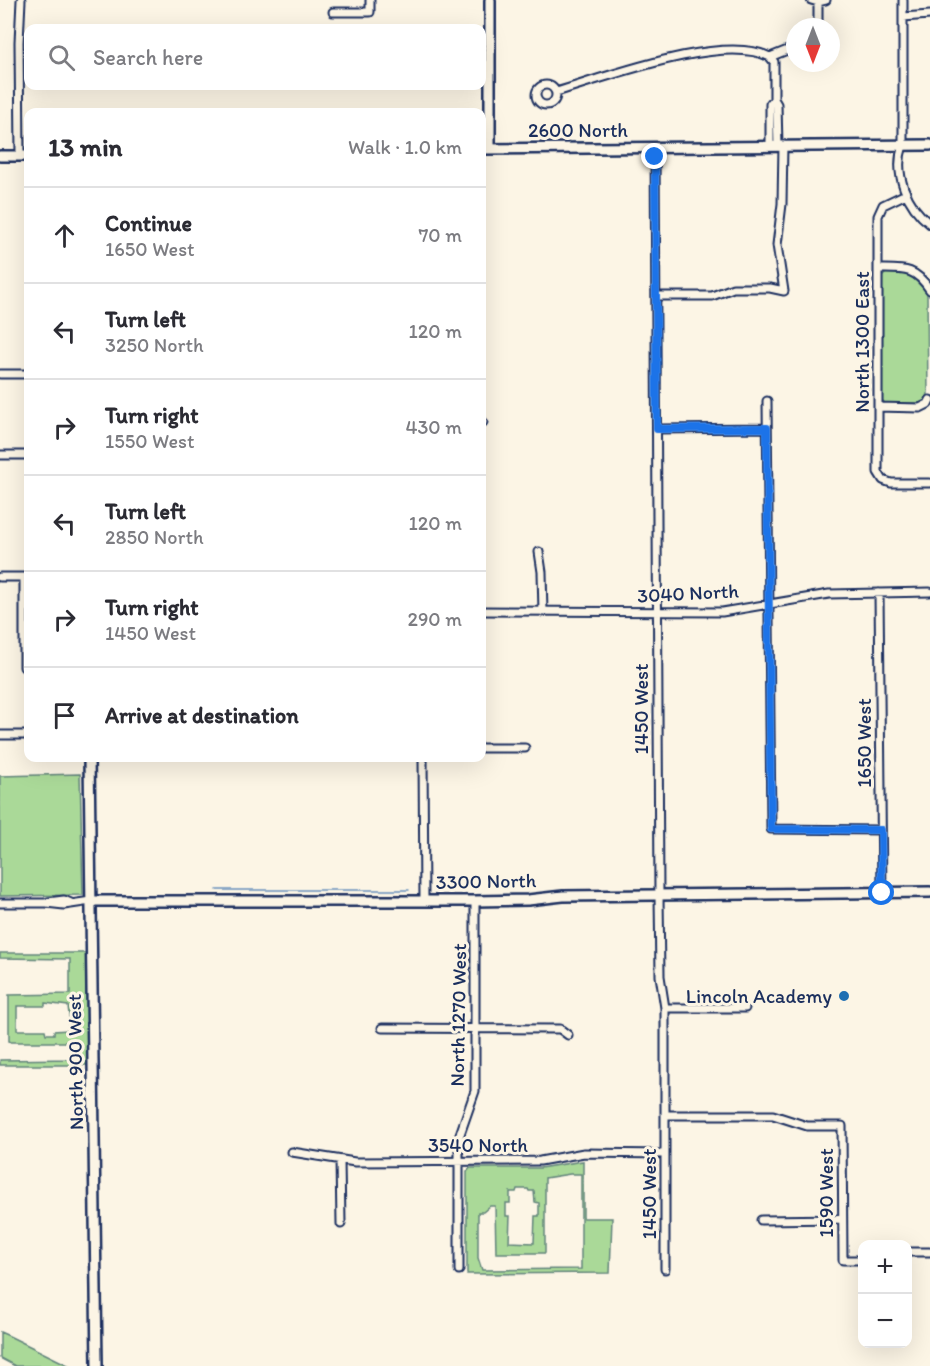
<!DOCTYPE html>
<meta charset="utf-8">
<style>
:root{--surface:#fff;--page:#f7f7f7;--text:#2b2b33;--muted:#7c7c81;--line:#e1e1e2}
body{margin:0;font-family:Itim,sans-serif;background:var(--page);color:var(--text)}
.controls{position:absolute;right:18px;bottom:18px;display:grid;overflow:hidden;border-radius:12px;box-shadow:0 6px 24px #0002}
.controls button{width:54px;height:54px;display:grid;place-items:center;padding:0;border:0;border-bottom:2px solid var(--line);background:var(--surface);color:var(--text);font:30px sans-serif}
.compass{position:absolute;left:786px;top:18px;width:54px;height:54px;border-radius:50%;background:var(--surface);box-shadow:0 6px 24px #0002;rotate:180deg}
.stop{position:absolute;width:18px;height:18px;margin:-14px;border:4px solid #1a73e8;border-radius:50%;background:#fff}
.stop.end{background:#1a73e8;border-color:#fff;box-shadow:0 2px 6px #0008}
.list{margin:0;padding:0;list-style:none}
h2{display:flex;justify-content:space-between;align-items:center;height:78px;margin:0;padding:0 24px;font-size:26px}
h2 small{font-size:20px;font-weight:400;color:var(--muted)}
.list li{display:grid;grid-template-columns:39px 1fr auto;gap:18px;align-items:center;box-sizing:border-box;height:96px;padding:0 24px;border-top:2px solid var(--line)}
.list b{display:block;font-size:22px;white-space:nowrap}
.list p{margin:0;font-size:20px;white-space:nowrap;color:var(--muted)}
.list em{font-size:20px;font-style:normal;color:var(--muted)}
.icon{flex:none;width:33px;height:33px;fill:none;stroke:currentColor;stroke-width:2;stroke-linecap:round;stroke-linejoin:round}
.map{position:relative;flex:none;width:930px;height:1366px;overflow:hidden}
.search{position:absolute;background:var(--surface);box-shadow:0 6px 24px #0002;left:24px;top:24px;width:462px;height:66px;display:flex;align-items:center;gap:15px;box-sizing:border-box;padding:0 21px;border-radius:12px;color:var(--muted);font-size:22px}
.panel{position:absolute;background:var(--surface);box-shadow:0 6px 24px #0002;left:24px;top:108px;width:462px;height:654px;border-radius:12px}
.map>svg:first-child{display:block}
.green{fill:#aad998;stroke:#62847b;stroke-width:1.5;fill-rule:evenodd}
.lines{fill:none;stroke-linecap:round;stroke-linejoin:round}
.stream{stroke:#6890bc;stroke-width:1.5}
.street-casing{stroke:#1b2f5e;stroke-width:11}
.secondary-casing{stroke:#1b2f5e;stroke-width:14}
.street{stroke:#fcf5e5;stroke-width:7}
.secondary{stroke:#fcf5e5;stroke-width:9}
.route{stroke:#1a73e8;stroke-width:8}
.poi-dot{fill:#1f6fb2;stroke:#fcf5e5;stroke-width:2}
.labels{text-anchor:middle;stroke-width:6;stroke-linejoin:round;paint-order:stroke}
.street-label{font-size:20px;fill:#1b2f5e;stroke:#fcf5e5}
.poi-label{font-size:20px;fill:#1b2f5e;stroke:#fcf5e5;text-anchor:end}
</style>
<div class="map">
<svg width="930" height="1366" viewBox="0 0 930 1366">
<rect width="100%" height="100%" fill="#fcf5e5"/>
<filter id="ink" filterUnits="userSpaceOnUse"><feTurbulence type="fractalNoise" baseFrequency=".0167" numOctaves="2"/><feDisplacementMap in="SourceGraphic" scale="12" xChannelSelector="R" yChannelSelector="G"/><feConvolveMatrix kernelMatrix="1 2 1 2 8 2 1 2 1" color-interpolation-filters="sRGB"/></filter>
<g filter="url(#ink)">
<path class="green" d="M886 273C905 273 918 274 927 293L928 399 924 403H885L882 400V277Z
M80 774 83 895 0 896V776Z
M0 953H86L87 1065H0V1060L73 1059 72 1042H11L9 1041V995L70 994V959L0 958ZM45 1003 68 1006 70 1024 68 1025V1030L54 1031V1034H46L45 1030H17V1006H45Z
M583 1161V1218H612L610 1273 467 1274V1172L470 1168H540ZM570 1174H581V1269L482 1270 478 1258V1212H483L490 1206H495L496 1253H545V1178ZM517 1189H528L529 1191H534L535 1202 539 1203V1216H535L534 1243 509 1242 510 1216H506V1203H510V1192H516Z
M0 1332 9 1336 70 1366H15L0 1358Z"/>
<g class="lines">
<path class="stream" d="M217 890H409"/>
<defs>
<path id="street" d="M811 0 818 2 826 0
M903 0V145C893 174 907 206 930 224
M333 12H370V0
M903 17 930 15
M815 27 818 23V2
M770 57 774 62V99L777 104 778 146
M770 57 795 47
M536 95a10 10 0 1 1 20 0a10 10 0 1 1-20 0Z
M556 92C607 77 723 33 770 57
M770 146V104L774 99
M655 148 659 896 660 976 665 1008V1269
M20 156 19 42 21 0
M906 194 883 205 878 216V472L883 480 891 483H930
M878 269C904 269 915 267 930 290
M656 296H712L733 288H770L784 291 777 245 782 204 783 145
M0 374H28
M767 401 771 829 881 830
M878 407 920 408 928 404 930 400
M482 422H483
M657 429 767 428
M0 455H28
M539 552 542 572 543 612
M0 577H28
M879 593 882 893
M482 611 722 612 829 594 930 592
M24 667V577
M0 735H28
M482 748H525
M423 758 424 900
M48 902 64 900 71 903
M0 903H46L64 905 91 901
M665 1008H745
M382 1028 560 1029 568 1035
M665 1115H773L807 1126H842L843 1260H862
M292 1152 355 1162 540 1161 584 1153 665 1154
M340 1160 341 1224
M761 1220 842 1219
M908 1252H930
M459 1270V1137L475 1091V901"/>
<path id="secondary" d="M490 0V149
M482 149 930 145
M0 156H28
M89 758 97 1366
M91 901H475L528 900 563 896 930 892"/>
</defs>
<use href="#street" class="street-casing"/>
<use href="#secondary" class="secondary-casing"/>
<use href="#street" class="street"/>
<use href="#secondary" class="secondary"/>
</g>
</g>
<g class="lines" filter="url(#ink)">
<path class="route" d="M655 157 657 429 767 428 771 829 881 830 882 893"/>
</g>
<circle class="poi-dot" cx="844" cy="996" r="6"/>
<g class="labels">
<g class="street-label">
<text x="578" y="137">2600 North</text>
<text transform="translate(862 342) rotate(-90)" y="7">North 1300 East</text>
<text transform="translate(688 593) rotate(-3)" y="7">3040 North</text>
<text transform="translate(641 709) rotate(-90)" y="7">1450 West</text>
<text transform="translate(864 743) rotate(-90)" y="7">1650 West</text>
<text transform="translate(486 881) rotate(-1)" y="7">3300 North</text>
<text transform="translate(458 1015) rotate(-89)" y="7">North 1270 West</text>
<text transform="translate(75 1062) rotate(-91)" y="7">North 900 West</text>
<text x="478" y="1152">3540 North</text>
<text transform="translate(826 1193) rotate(-90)" y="7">1590 West</text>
<text transform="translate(649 1194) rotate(-90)" y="7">1450 West</text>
</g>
<g class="poi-label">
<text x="832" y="1003">Lincoln Academy</text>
</g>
</g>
</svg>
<div class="controls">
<button>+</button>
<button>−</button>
</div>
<svg class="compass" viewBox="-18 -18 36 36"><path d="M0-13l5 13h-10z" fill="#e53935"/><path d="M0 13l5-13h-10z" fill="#7c7c81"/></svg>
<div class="stop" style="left:882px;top:893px"></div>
<div class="stop end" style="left:655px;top:157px"></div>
<div class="search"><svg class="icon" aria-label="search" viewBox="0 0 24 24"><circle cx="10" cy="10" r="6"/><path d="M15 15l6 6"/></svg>Search here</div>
<section class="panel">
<h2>13 min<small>Walk · 1.0 km</small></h2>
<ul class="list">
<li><svg class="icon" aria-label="ahead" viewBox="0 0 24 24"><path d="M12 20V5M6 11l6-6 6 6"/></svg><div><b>Continue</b><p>1650 West</p></div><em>70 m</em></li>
<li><svg class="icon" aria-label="left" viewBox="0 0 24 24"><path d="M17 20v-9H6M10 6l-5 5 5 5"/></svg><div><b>Turn left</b><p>3250 North</p></div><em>120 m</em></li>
<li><svg class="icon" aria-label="right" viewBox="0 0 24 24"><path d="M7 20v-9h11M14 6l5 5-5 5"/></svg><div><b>Turn right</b><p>1550 West</p></div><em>430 m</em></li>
<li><svg class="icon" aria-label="left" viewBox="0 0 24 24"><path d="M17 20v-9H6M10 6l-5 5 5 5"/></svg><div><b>Turn left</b><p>2850 North</p></div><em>120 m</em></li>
<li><svg class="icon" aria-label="right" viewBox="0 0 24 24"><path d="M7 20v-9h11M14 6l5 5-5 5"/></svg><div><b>Turn right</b><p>1450 West</p></div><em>290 m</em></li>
<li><svg class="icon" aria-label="arrive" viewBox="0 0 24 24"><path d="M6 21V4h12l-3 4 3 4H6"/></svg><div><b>Arrive at destination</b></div></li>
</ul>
</section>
</div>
